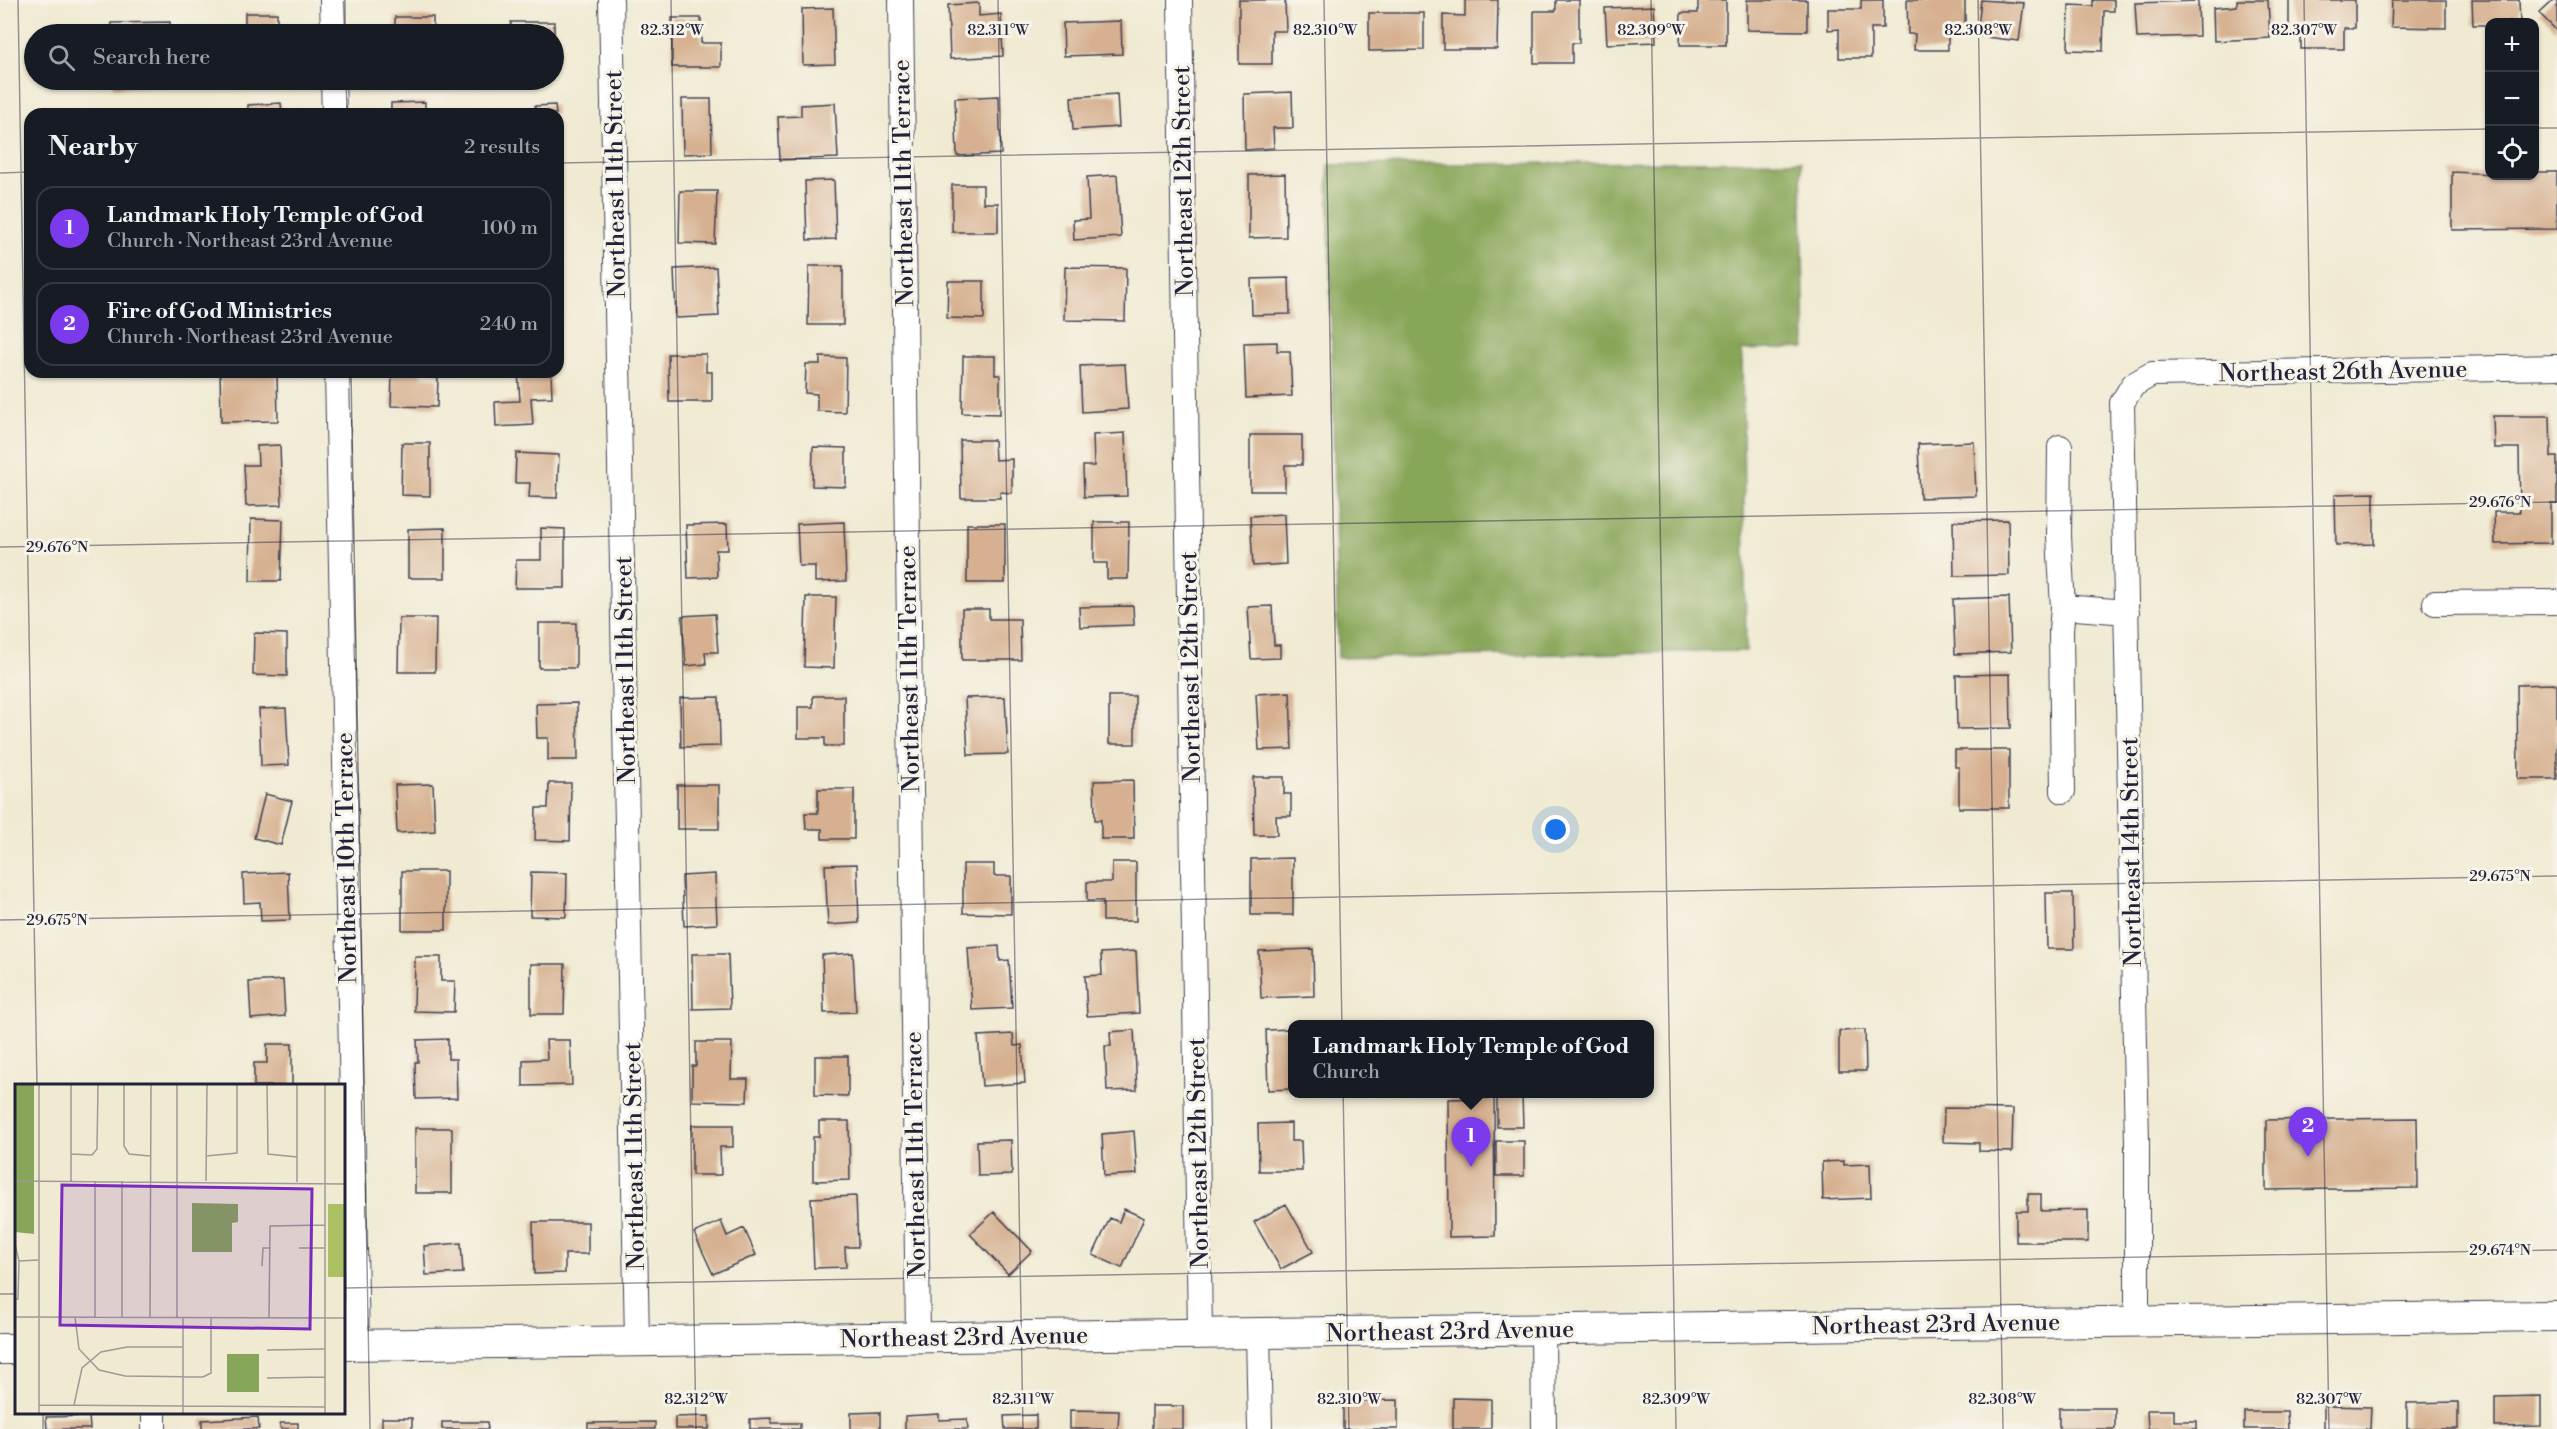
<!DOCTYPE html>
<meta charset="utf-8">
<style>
:root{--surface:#171b24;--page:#20242c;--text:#f1f3f6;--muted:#9ea1a6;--line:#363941;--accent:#7c3aed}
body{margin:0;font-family:"Libre Bodoni",serif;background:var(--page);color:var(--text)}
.controls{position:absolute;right:18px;top:18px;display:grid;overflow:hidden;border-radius:12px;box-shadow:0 2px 4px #0004}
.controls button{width:54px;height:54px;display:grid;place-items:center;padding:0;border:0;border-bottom:2px solid var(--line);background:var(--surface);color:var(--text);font:30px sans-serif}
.you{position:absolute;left:1556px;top:830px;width:21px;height:21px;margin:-15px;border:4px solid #fff;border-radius:50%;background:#1a73e8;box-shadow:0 0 0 9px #1a73e833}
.badge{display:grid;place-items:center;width:39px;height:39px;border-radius:50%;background:var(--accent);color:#fff;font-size:20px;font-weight:700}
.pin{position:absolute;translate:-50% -50px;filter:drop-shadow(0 2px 3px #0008)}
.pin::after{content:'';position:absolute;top:32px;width:21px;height:18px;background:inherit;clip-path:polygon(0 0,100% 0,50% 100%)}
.popup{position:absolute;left:1288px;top:1020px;width:366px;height:78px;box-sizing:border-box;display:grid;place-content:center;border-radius:12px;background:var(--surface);filter:drop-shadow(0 2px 4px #0005);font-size:20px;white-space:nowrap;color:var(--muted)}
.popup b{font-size:22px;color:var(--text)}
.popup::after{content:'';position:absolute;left:50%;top:100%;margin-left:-12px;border:12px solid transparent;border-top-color:var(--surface)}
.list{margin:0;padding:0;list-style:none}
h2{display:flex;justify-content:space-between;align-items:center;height:78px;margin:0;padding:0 24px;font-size:26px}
h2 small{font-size:20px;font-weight:400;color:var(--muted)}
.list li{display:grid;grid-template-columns:39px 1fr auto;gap:18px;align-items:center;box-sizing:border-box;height:84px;margin:0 12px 12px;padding:0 12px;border:2px solid var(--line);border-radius:18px}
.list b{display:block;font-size:22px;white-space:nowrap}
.list p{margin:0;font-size:20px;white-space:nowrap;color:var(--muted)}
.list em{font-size:20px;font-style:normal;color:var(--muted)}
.icon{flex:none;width:33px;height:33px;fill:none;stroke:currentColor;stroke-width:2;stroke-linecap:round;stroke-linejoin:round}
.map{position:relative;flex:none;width:2557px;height:1429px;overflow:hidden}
.search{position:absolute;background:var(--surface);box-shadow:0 2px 4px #0004;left:24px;top:24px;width:540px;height:66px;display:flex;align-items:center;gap:15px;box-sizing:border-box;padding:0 21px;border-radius:33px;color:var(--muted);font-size:22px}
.panel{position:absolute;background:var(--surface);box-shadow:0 2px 4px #0004;left:24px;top:108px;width:540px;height:270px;border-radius:18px}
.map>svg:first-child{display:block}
.forest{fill:#88a659;stroke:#55644a;stroke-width:1.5}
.building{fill:#d6b090}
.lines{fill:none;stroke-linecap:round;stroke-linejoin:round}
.minor-casing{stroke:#414052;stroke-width:26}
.major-casing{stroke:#414052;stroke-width:32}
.minor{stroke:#fff;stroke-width:24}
.major{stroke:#fff;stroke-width:30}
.ticks{fill:none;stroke:#22223b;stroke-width:1.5;stroke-opacity:0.45}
.labels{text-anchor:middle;stroke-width:6;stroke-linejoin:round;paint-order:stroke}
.street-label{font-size:24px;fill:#22223b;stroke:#f7f3e8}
.inset-road{fill:none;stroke:#9e9a96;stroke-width:1.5}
.view{fill:#7b2cbf;fill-opacity:0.15;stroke:#7b2cbf;stroke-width:3}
.inset-edge{fill:none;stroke:#22223b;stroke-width:3}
.ticks-label{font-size:15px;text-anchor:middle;fill:#22223b;stroke:#f7f3e8;stroke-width:6;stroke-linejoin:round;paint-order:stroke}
</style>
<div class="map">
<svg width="2557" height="1429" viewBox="0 0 2557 1429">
<rect width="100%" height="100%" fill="#f7f3e8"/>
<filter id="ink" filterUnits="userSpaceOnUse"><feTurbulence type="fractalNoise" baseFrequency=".0167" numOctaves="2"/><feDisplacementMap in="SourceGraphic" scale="12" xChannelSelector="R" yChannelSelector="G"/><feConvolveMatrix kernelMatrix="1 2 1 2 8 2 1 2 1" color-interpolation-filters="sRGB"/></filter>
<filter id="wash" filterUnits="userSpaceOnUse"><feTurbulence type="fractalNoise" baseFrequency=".008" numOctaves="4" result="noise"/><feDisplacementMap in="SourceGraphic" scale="24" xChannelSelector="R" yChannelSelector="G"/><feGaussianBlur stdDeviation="1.35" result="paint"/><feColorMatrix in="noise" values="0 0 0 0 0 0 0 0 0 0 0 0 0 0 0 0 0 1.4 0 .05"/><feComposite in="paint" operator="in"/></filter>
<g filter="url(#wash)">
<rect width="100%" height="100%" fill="#f0ead2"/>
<path class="forest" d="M1801 161 1805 348 1742 350 1746 651 1338 658 1328 165Z"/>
<g id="blocks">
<path class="building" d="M1239 0H1285L1286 31H1272V64H1239Z
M1465 0H1498L1497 49H1443V15L1465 16Z
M1556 0H1579V43H1572V63H1534V11H1556Z
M1698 0H1726V45H1680L1681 13H1698Z
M1747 0H1807V31L1747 30Z
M1861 0H1883V28H1871V58H1839V29L1828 30V9H1861Z
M1907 0H1965V35H1948V50H1914L1915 34H1908Z
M1981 0 2024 3 2019 41 1977 36Z
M2093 0H2114V11H2104L2103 51 2068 50 2069 5 2093 6Z
M2237 0H2268L2270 38 2214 41 2213 8 2237 6Z
M2289 0H2355V28H2344V49H2301V30H2289Z
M2392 0H2446V28L2391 27Z
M2472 0H2519L2520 22H2490V25H2473Z
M2553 0H2557V31L2539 13Z
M2198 1 2199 36 2137 38 2135 3Z
M979 3V16L1001 14 1003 56 950 59 948 5Z
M1654 6 1656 42 1607 44 1605 8Z
M833 8 835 64 803 65 802 9Z
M245 13H277V34H245Z
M1369 13H1424V50L1369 51Z
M395 17H433V34H395Z
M672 18H701V43H721V67H672Z
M1121 21 1122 54 1064 56 1063 23Z
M170 22V34H111V23Z
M511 22H554V34H511Z
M113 80H172V86L113 88Z
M1292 92 1293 128H1273L1274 148 1245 150 1244 94Z
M1117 94 1119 127 1073 130 1071 97Z
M999 96 1001 154 957 156 955 98Z
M682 99H711L712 153 683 154Z
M425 102V114H391V103Z
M281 103 282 114H248V105Z
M835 103 838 158 780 160 778 117 801 116V105Z
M555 105 556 114H535V106Z
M2452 172 2534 176V172H2557V229L2452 230Z
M1285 174 1286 237 1249 238V175Z
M1117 175 1121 237 1074 240 1073 220 1089 219 1087 177Z
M834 180 836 239 807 240 805 181Z
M952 185H983V203H998V232H952Z
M680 191H717L715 244 679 243Z
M558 196H560L562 244H558Z
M809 266H843V325H808Z
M716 267 719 316 676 318 674 269Z
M1065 267 1126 268 1125 321 1064 320Z
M1289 278 1290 314 1252 315 1251 279Z
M948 281H984V319L947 318Z
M1277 342V351H1290L1292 396 1246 398 1244 343Z
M668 354H706V372H712V402H669Z
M963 356H995V375H1000V414L962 413Z
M820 357 846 358 845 412 817 411V394L805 393 806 364H820Z
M1125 364 1128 409 1082 412 1080 366Z
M220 372H277L278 421 221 422Z
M392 372H422V377L438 378 437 407 391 406Z
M518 372H551L552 397 531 398 533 425 496 427 495 402 520 401Z
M2493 416H2550L2551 457H2557V503H2551V543L2495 544 2494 512H2520L2519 448H2494Z
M1125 433 1127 496 1084 497 1083 466H1094L1093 435Z
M1250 435H1302V465H1285V491H1250Z
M960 440H994L995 460 1012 459V493L1000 492V498H961Z
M1974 442 1976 496 1920 498 1918 444Z
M402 443H430V496L401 495Z
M280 445 282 505 246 506 244 465H258L257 446Z
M813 447 846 448V487L812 486Z
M516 453 559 455 557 498 529 497 530 483H515Z
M2374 493V544L2336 545 2335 494Z
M1284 514 1286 564 1253 566 1250 516Z
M251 519 283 520 281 581H250Z
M2008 520 2009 575 1954 576 1953 521Z
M844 522 846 581 815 582V566H799L797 524Z
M1094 522H1129L1128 579H1107V563H1094Z
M727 524 728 550H716L717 577 688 578 686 525Z
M967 524H1005V583H967Z
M445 528V578H408V529Z
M541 528 565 529V588H515L516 560H541Z
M806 597H836L834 668 804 667Z
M2009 597 2011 652 1955 654 1953 599Z
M1133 606 1134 625 1080 627 1079 607Z
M1272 606 1274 645H1280V658L1251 659 1248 607Z
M962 609H989V619H1020L1021 660H962Z
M715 614 718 652H705L706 664 686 666 682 616Z
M399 618H436L435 672H398Z
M539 623H576V668H539Z
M254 633 287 634V676L253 675Z
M2010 674 2011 728 1957 729 1956 675Z
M2557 684V779H2518L2517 685Z
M1290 692 1292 749 1259 750 1256 694Z
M813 696H844V746H825V738H798V707H813Z
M1109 696H1135V744H1109Z
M719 697 720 746 681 747 680 698Z
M1005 697 1008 754 968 755 965 698Z
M577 703 578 760H548V738H537L536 704Z
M286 708 289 765 261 766 259 709Z
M1955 750H2009V808H1959V767H1955Z
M1253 777H1284V794H1291V816H1276L1277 835H1254Z
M1133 780 1134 839H1101V820H1095L1094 781Z
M549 783H571L570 841 535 840 536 808H548Z
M433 784 435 831 397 833 395 785Z
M677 785H719V829H677Z
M818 789H854V839H822V829H806L805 813H818Z
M265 794 292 801 281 845 254 838Z
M1293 858V915H1251V859Z
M1112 862H1136V921H1103V901H1087V882H1112Z
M857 864 859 923 828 925 825 865Z
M963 864H994V876H1011V914L963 913Z
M402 871H446V930H402Z
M288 872 290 920 261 921 260 902 244 903 243 874Z
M531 872 567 873 566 917 530 916Z
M715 874 717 924 684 926 682 876Z
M2046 893H2073L2074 949H2047Z
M999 946 1000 961 1009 960 1012 1008 972 1010 968 948Z
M1313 949 1314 996 1261 998 1259 951Z
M1136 951 1139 1013 1087 1016 1085 976 1102 975 1101 953Z
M853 953 856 1012 824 1013 822 955Z
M692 954H728L730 1008 693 1009Z
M415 957H441V981H455L454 1012 414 1011Z
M531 964H565L564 1014H531Z
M283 980 285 1016 251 1019 249 982Z
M1292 1029V1089L1268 1090 1266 1030Z
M1134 1030 1137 1090 1107 1091 1105 1046H1111L1110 1032Z
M1865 1030 1866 1071H1839V1031Z
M1013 1034 1014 1046 1022 1045 1025 1083 982 1086 978 1036Z
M448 1039V1059H456L457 1098 416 1099 415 1062H418L417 1040Z
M546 1040H570L572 1085 523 1086V1060L547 1059Z
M696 1042H732L731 1079H748L747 1102 692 1101V1066H696Z
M267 1044H292V1086H254V1063H267Z
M815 1056H848V1096L815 1095Z
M1497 1094H1522L1523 1127H1497Z
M1494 1098 1495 1236 1449 1237 1448 1099Z
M1944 1108 2013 1109 2012 1152 1979 1151V1143L1943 1142Z
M2417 1118 2418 1188 2266 1190V1120Z
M819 1121H849L850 1180 813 1181V1137H819Z
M1291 1123V1141H1301L1302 1171H1259L1258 1124Z
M692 1125H733V1147H720L721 1175H692Z
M415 1128H452V1193H415Z
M1134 1131 1137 1174 1104 1176 1102 1134Z
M1011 1140 1012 1175 978 1176 977 1141Z
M1496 1141H1524V1176H1496Z
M1844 1161V1165L1870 1164 1871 1198 1823 1200 1822 1162Z
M2028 1194H2041V1211L2088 1210V1242H2016V1211H2028Z
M856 1196 858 1247H845L846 1267 814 1268 811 1198Z
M1286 1204 1313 1252 1281 1269 1254 1222Z
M1124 1209 1144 1218 1122 1268 1093 1255 1110 1218 1119 1222Z
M994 1212 1032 1251 1008 1274 970 1234Z
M721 1221 727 1236 744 1228 756 1255 713 1274 694 1233Z
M533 1222H588V1254H565V1273L534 1274Z
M461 1243 463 1273 426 1275 424 1246Z
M2541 1396V1426L2495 1427V1397Z
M1453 1398 1491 1399V1429H1453Z
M1398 1400V1429H1343V1401Z
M2458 1402V1429H2407V1403Z
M1152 1406H1183V1429H1152Z
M2324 1406 2371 1407 2370 1429H2324Z
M2059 1408H2115V1429H2059Z
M1070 1410 1119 1411 1118 1429H1070Z
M2147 1410H2174V1421H2197V1429H2148Z
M880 1412V1429H851V1413Z
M2244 1412H2287L2288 1429H2244Z
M939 1414V1420L967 1419 968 1429H905V1416Z
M1036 1415V1429H1005L1004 1416Z
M89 1416 90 1429H47L46 1417Z
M709 1416V1429H675V1417Z
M258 1417 259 1429H202V1420Z
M382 1418H412V1429H382Z
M771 1418V1423H800V1429H750V1419Z
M442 1422H487L488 1429H442Z
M655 1422V1429H588V1423Z
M280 1423H298V1429H281Z"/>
</g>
</g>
<g filter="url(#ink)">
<use href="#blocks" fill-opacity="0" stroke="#414052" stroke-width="1.5"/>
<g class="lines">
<defs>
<path id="minor" d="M332 0 333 34
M611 0 637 1341
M901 0 918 1337
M1180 0 1200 1334
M333 80 334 114
M337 372 357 1345
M2060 447 2059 536 2063 607
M2435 603 2557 602
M2063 791 2061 631 2063 607 2127 612
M2137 1322V1144L2122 403 2133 385 2152 374 2557 367
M1543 1330 1544 1429
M1258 1333 1260 1429
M154 1412V1429"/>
<path id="major" d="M344 1345 2557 1316
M0 1349H16"/>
</defs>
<use href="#minor" class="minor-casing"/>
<use href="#major" class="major-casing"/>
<use href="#minor" class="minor"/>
<use href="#major" class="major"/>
</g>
</g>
<path class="ticks" d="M18 0 37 1086M345 0V34M671 0 696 1429M998 0 1023 1429M1324 0 1349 1429M1651 0 1676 1429M1978 0 2003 1429M2304 0 2329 1429M346 80 347 114M2534 128H2557M558 163 2490 129M0 173 30 172M351 372 370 1429M0 547 2557 502M0 920 2557 876M344 1288 2557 1250M0 1294H16M43 1412V1429"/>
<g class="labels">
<g class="street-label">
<text transform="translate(1183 181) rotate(-91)" y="8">Northeast 12th Street</text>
<text transform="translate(903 183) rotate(-91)" y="8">Northeast 11th Terrace</text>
<text transform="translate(615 184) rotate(-91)" y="8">Northeast 11th Street</text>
<text transform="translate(2343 371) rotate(-1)" y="8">Northeast 26th Avenue</text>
<text transform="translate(1190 667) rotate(-91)" y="8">Northeast 12th Street</text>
<text transform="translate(909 669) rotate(-91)" y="8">Northeast 11th Terrace</text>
<text transform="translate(625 670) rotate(-91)" y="8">Northeast 11th Street</text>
<text transform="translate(2131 852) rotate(-91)" y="8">Northeast 14th Street</text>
<text transform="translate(346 858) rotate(-91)" y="8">Northeast 10th Terrace</text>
<text transform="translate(1198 1153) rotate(-91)" y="8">Northeast 12th Street</text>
<text transform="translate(915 1155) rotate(-91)" y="8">Northeast 11th Terrace</text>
<text transform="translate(634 1156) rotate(-91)" y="8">Northeast 11th Street</text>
<text transform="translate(1936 1324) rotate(-1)" y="8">Northeast 23rd Avenue</text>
<text transform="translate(1450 1331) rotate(-1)" y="8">Northeast 23rd Avenue</text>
<text transform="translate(964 1337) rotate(-1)" y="8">Northeast 23rd Avenue</text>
</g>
</g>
<g transform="translate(15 1084)">
<rect width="330" height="330" fill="#f0ead2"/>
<path d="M313 120H330V193H313Z" fill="#abbf63"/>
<path d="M0 1H19V150L0 148ZM177 119 223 120V138L217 139V168H177ZM212 270H244V308H212Z" fill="#88a659"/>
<path class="inset-road" d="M56 1V97M109 1V62L114 70 135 72M252 1 253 70 282 73M282 1V98M56 70 77 71 82 65 83 1M191 72 222 69V1M0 97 330 100M80 97V233M107 97V233M191 97 192 1M0 160 4 177 3 215H0M284 164H309M4 177 23 176M247 182 248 164H254M0 233 330 234M60 233 64 265 84 286 110 292 188 293 196 289V234M135 233 136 1M162 233V1M254 234 255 142 310 141M252 266 309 265M252 294 310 293M24 321 310 323M59 321 67 284 86 268 112 263H168M24 329V1M168 329V233M310 329V1"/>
<path class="view" d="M47 101 297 105 295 245 45 241Z"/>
<rect width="330" height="330" class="inset-edge"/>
</g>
<g class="ticks-label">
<text x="672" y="35">82.312°W</text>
<text x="998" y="35">82.311°W</text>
<text x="1325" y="35">82.310°W</text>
<text x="1651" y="35">82.309°W</text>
<text x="1978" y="35">82.308°W</text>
<text x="2304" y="35">82.307°W</text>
<text x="2500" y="507">29.676°N</text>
<text x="57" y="552">29.676°N</text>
<text x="2500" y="881">29.675°N</text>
<text x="57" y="925">29.675°N</text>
<text x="2500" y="1255">29.674°N</text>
<text x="696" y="1404">82.312°W</text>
<text x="1023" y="1404">82.311°W</text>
<text x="1349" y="1404">82.310°W</text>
<text x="1676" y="1404">82.309°W</text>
<text x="2002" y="1404">82.308°W</text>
<text x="2329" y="1404">82.307°W</text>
</g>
</svg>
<div class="controls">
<button>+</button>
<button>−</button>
<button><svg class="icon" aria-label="locate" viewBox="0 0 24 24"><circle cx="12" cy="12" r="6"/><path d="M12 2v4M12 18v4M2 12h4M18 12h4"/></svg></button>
</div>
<div class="you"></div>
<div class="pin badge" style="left:1471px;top:1167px">1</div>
<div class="popup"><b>Landmark Holy Temple of God</b>Church</div>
<div class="pin badge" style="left:2308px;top:1157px">2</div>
<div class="search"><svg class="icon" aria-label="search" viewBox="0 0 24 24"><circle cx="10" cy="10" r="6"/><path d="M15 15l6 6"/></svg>Search here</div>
<section class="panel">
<h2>Nearby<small>2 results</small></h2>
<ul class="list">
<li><span class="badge">1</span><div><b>Landmark Holy Temple of God</b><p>Church · Northeast 23rd Avenue</p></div><em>100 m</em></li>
<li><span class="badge">2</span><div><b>Fire of God Ministries</b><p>Church · Northeast 23rd Avenue</p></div><em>240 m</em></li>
</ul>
</section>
</div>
